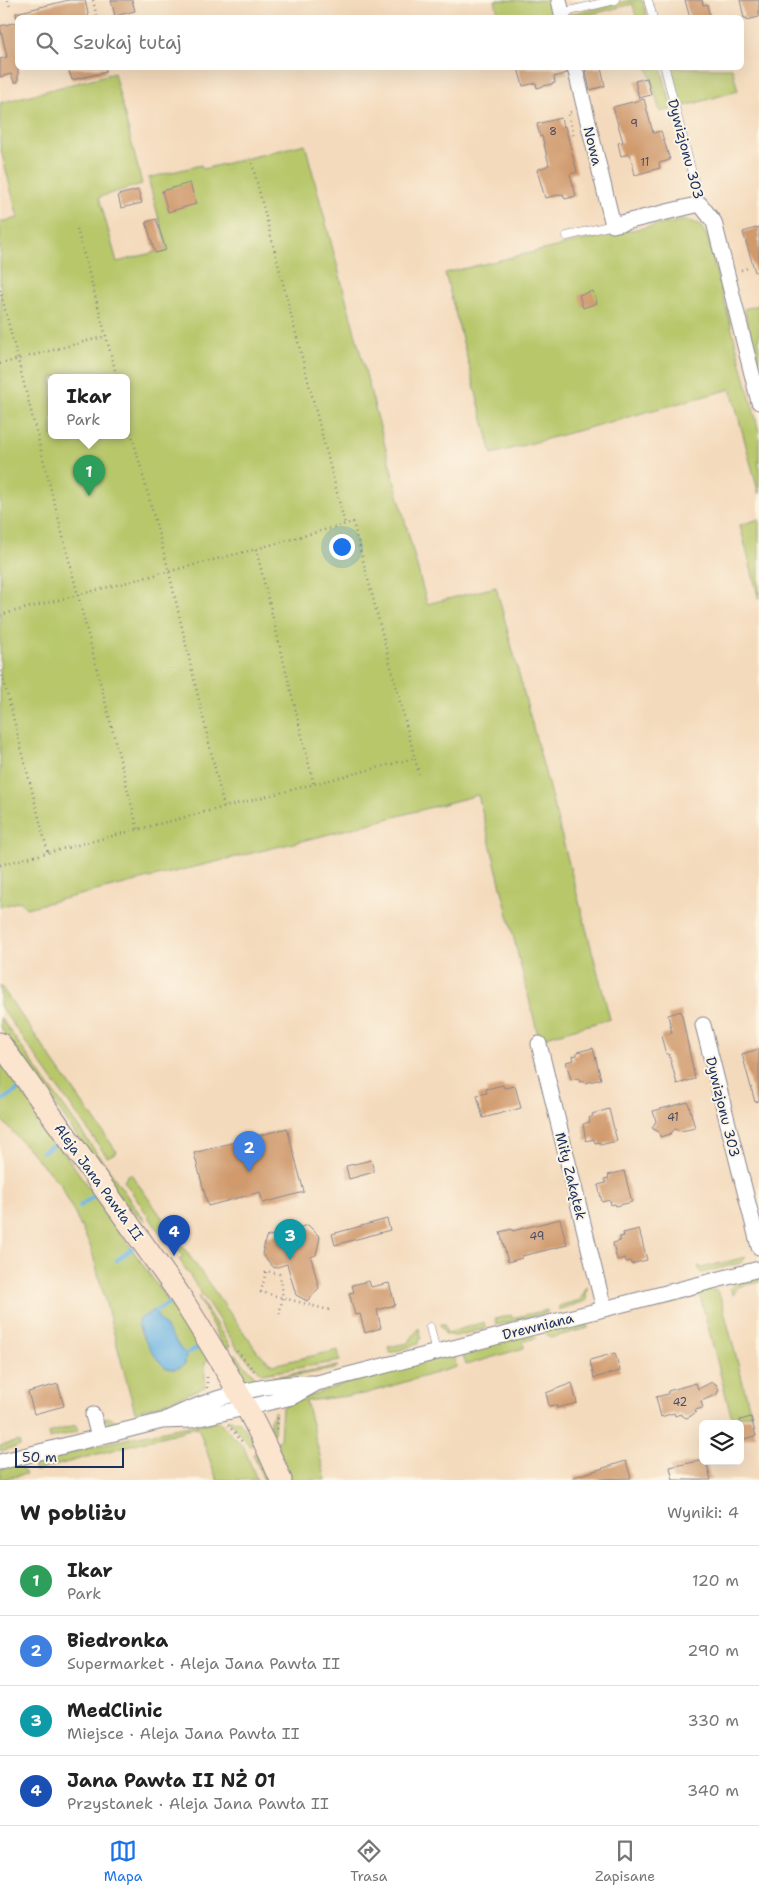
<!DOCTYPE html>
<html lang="pl">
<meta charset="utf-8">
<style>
:root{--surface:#fff;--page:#f2f2f2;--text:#222;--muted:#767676;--line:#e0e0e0;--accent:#1a73e8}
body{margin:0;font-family:"Shantell Sans",sans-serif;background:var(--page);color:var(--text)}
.controls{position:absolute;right:15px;bottom:15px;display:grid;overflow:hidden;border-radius:8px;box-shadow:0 5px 20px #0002}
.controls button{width:45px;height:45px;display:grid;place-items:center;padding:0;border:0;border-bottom:1px solid var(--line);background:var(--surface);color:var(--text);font:25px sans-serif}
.scale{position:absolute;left:15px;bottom:12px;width:109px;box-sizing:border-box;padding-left:5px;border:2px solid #1b2f5e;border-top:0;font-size:14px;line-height:18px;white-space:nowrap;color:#1b2f5e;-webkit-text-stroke:4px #fcf5e5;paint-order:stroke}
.you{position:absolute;left:341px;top:546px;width:18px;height:18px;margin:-12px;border:4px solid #fff;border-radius:50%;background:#1a73e8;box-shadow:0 0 0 8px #1a73e833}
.badge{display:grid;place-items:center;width:32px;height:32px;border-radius:50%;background:var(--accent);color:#fff;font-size:16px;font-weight:700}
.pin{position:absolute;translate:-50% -41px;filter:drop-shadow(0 1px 2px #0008)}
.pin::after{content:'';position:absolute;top:26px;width:18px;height:15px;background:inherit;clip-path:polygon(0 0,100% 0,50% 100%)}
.popup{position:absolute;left:48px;top:374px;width:82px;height:65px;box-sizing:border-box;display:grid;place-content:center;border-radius:8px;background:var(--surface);filter:drop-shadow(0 1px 4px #0005);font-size:16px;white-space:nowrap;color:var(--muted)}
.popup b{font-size:19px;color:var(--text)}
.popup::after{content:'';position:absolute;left:50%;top:100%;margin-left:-10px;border:10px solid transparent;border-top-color:var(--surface)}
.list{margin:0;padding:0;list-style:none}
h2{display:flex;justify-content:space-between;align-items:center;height:65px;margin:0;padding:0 20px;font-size:21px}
h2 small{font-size:16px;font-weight:400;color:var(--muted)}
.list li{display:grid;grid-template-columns:32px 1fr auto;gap:15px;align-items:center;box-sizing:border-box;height:70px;padding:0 20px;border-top:1px solid var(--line)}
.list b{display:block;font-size:19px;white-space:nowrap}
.list p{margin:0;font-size:16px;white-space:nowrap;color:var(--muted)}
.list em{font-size:16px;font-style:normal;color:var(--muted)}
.icon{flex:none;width:28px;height:28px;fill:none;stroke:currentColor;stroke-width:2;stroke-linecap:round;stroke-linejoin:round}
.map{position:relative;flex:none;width:759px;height:1480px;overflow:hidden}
.search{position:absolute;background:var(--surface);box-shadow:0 5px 20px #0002;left:15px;right:15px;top:15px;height:55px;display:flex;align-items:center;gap:12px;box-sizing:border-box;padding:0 18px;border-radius:8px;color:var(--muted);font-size:19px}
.sheet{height:345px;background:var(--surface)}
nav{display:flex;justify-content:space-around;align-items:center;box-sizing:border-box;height:70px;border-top:1px solid var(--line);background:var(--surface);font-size:14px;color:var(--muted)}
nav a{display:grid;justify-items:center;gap:2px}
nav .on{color:var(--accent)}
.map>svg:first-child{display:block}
.green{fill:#b7c76a;stroke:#697b64;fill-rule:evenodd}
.water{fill:#6bb4e3;stroke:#4372a0}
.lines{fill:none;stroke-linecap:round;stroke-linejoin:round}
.stream{stroke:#6bb4e3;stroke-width:4.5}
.building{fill:#d09a6d}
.lane-casing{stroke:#88848d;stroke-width:9}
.street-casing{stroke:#88848d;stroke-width:17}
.secondary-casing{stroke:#88848d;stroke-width:23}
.path{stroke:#88848d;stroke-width:2.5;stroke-dasharray:1 4;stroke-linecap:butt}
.lane{stroke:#fff;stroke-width:8}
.street{stroke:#fff;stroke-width:15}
.secondary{stroke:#fce5cf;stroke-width:21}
.labels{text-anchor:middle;stroke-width:4;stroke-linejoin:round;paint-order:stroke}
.number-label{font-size:11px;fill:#484a62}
.street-label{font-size:14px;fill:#1b2f5e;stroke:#fcf5e5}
</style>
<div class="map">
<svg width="759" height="1480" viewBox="0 0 759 1480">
<rect width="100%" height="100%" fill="#fcf5e5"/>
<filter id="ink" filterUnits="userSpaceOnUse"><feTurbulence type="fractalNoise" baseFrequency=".02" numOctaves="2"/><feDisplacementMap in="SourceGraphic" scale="10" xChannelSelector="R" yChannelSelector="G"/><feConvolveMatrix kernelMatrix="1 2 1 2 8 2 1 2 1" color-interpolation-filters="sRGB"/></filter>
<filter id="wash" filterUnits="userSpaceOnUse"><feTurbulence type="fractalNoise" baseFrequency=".0096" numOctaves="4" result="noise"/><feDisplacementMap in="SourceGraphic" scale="20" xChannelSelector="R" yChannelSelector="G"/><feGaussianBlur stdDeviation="1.12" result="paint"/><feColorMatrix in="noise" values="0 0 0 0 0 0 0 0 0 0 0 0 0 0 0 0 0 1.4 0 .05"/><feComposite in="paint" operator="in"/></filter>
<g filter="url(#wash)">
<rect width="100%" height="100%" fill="#f4dabc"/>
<path class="green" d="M495 0H553L557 17H499Z
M630 0H642L647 17H636L633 4 579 17H568L567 15Z
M648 68H661L672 109 660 112Z
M671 68H732L738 91 681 107Z
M114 73 142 184 99 197 117 262 167 249 148 178 201 165 203 169 305 144 427 604 496 587 610 1019 539 1039 478 795 314 838 26 908 20 901 0 907V222L18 218 0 146V103ZM52 377H126V435H52Z
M686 220 699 224 707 236 759 431V495L731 389 492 454 445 273 615 233Z
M759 305V368L744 309Z
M759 519V600L740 525Z
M0 985 117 1152 107 1157 0 1006Z
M0 1017 145 1221 126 1205 0 1027Z
M0 1061 209 1359 205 1362V1387L159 1405 135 1412 91 1248 61 1185 0 1118Z
M131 1174 257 1351 272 1365 338 1350 340 1361 262 1374 239 1351 179 1259 183 1256 177 1247 172 1250 124 1181 128 1175Z
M746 1257 741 1263 701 1273 698 1266 702 1268Z
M759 1276V1282L738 1287 733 1295 730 1288 739 1281Z
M587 1287 586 1301 559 1310V1306L580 1300Z
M707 1290 717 1291 721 1299 751 1414 732 1419 700 1296 652 1309V1304Z
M198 1296 230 1346 224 1349Z
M547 1310V1313L497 1325 495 1319 511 1315 512 1318Z
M586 1320 588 1328 550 1338 546 1333 547 1330Z
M484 1322 485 1329 455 1336 445 1334 440 1324H444L447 1333Z
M419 1328 421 1337 418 1344 390 1353 388 1347 408 1343Z
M532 1334 536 1338 523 1341 524 1348 466 1365 463 1355 466 1351Z
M235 1354 259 1381C242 1383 237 1370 230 1357Z
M451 1355 455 1357 456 1367 364 1394 306 1401 326 1480H292L276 1442 280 1440 282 1407C336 1383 394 1369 451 1355Z
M338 1366 334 1369 268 1380V1378Z
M205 1392V1395C188 1401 127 1426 112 1424 108 1423 105 1420 102 1418 110 1415 114 1422 121 1421 150 1417 178 1403 205 1392Z
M275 1411 274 1433 270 1435V1420Z
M228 1420 239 1421 255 1443 250 1446Z
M219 1421 244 1448 257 1480H217L198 1427 35 1471 33 1465 35 1461C96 1445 157 1431 219 1421Z
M76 1425 78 1431 50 1439 49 1433Z
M19 1441 20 1446 0 1451V1446Z
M259 1452 268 1480H264L253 1454Z
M19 1464 26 1474 0 1480V1469Z"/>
<path class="water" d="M153 1310 186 1356 185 1364C179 1368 174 1371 167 1368 158 1364 136 1329 138 1320Z"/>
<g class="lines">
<path class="stream" d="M3 1100 19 1089
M42 1152 57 1143
M80 1206 94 1196
M117 1260 132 1249
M156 1311 169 1303
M185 1354 200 1347"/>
</g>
<g id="blocks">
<path class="building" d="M69 0H85L89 18H17L16 13Z
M111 0H132L135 11 115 16Z
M685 0H702L703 5 707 4 710 18H690Z
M740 0H759V17L747 20V18H744Z
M18 22V82H14L11 74 0 77V59L7 57 0 26Z
M68 68H105L106 72 72 80Z
M518 68H566L567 73 554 77 555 83 537 88 536 83 523 86Z
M585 68H601L605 86 590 90Z
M647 78 651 95 639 98 635 81Z
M644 99 653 133 661 131 670 160 659 163 660 168 635 175 630 154 621 156 618 143 623 142 613 107Z
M561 118 563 127 565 126 577 172 570 174 576 196 565 199 563 194 545 198 537 170 549 165 542 136 540 137 537 124Z
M190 183 196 204 168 212 162 191Z
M138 190 142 203 121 208 118 195Z
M156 219 166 250 155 253 146 222Z
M759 227V272H755L743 232Z
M593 291 597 303 583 308 579 295Z
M681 1011 695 1079 677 1084 669 1054H666L661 1036 672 1033 668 1015Z
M593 1048 601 1079 585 1083 584 1081 580 1082 578 1078 571 1080 566 1062 574 1060 573 1056 577 1055V1052Z
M759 1049V1101L755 1102 742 1054Z
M503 1085 504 1088 515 1086 521 1108 483 1118 477 1095 487 1093 486 1089Z
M688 1102 695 1128 681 1131 675 1129 670 1134 660 1137 659 1132 652 1128 656 1121 653 1111Z
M609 1109 617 1141 600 1145V1142L595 1143 594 1139 586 1141 583 1124 590 1122 589 1118 593 1116 592 1114Z
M287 1128 304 1192 263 1203 260 1192 208 1206 194 1153Z
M371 1160 374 1172 349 1179 346 1166Z
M624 1171 632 1202 616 1206 615 1204 611 1205 610 1200 602 1202 598 1185 606 1183 604 1179 609 1178 608 1175Z
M387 1219 390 1230 335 1245 332 1234Z
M560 1219 567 1245 522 1256V1258L508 1262 500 1232 512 1229V1231Z
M308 1225 320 1237 316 1255 311 1257 319 1288 307 1301 296 1295 287 1264 274 1268 262 1254 266 1237Z
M639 1229 647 1260 631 1264 630 1261 626 1262 625 1258 617 1260 613 1243 620 1241 619 1237 624 1236 623 1233Z
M369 1281 371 1287 389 1283 395 1305 377 1310 381 1328 365 1333 360 1314 355 1315 349 1293 354 1292 352 1285Z
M615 1353 620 1371 594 1378 590 1360Z
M712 1382 716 1384 719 1390 716 1395 701 1401 703 1408 695 1410 696 1412 691 1416 686 1418 680 1414 675 1416 674 1413 661 1417 656 1397 668 1394V1391L696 1383 698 1389Z
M572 1383 577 1403 557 1408 556 1405 549 1406 546 1393Z
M58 1384 64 1406 34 1414 28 1392Z
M751 1417 756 1436 740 1440V1420Z
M626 1461 631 1478 574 1480V1477Z
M699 1461H706L711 1480H673L670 1467Z"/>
</g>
</g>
<g filter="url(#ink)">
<use href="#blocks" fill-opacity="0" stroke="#88848d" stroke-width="1"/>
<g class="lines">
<defs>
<path id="lane" d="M648 0 653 18
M561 13 615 0
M665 68 700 204
M567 236 613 225
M430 1327 436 1352"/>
<path id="street" d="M559 0 563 18
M575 68 613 225 700 204 714 222 759 402
M703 1025 759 1247
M539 1044 604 1309
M93 1415 99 1437
M167 1419C212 1397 264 1383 313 1383
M0 1462 162 1421 191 1420 275 1401 292 1397 317 1383 759 1269"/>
<path id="secondary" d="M0 1043 177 1291C216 1352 253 1413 281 1480"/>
</defs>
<use href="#lane" class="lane-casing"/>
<use href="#street" class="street-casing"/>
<use href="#secondary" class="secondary-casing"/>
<path class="path" d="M8 0 10 7
M93 0 97 18
M571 112 568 113 574 137
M252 163 345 524
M77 229 117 377
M741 270 748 268
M0 290 138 830
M0 364 106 336
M126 413 169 572 224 807
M256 549 314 785
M0 615 256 549 353 522 419 774
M0 666 48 853
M0 865 415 758
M279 1314C283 1299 284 1289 279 1274L266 1271 261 1292 329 1310
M237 1351 256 1373
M207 1388V1373
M228 1425 244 1444
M277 1429 278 1415"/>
<use href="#lane" class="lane"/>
<use href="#street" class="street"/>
<use href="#secondary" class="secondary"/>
</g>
</g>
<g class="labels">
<g class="number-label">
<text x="634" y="127">9</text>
<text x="553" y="135">8</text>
<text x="645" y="166">11</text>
<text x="673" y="1121">41</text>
<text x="537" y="1240">49</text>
<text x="680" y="1406">42</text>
</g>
<g class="street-label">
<text transform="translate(593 146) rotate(76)" y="5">Nowa</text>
<text transform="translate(686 149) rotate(75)" y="5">Dywizjonu 303</text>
<text transform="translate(723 1107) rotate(76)" y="5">Dywizjonu 303</text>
<text transform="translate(571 1176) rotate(76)" y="5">Miły Zakątek</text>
<text transform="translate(99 1182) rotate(54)" y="5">Aleja Jana Pawła II</text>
<text transform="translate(538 1326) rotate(-14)" y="5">Drewniana</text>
</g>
</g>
</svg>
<div class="controls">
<button><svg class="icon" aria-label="layers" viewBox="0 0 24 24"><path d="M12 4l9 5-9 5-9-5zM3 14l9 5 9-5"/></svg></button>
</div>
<div class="scale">50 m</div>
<div class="you"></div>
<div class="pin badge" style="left:89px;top:496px;background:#2e9e5b">1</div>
<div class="popup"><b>Ikar</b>Park</div>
<div class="pin badge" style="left:249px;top:1172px;background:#3f7fe0">2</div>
<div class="pin badge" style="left:290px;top:1260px;background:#0f9aa8">3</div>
<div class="pin badge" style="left:174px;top:1256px;background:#1a4fb4">4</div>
<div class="search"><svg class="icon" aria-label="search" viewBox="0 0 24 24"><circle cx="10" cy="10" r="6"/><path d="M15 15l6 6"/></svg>Szukaj tutaj</div>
</div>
<section class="sheet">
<h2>W pobliżu<small>Wyniki: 4</small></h2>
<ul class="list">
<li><span class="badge" style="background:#2e9e5b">1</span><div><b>Ikar</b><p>Park</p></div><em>120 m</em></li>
<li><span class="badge" style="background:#3f7fe0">2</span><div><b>Biedronka</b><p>Supermarket · Aleja Jana Pawła II</p></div><em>290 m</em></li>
<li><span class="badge" style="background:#0f9aa8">3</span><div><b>MedClinic</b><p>Miejsce · Aleja Jana Pawła II</p></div><em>330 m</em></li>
<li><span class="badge" style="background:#1a4fb4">4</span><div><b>Jana Pawła II NŻ 01</b><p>Przystanek · Aleja Jana Pawła II</p></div><em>340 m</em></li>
</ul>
</section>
<nav>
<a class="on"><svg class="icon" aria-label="map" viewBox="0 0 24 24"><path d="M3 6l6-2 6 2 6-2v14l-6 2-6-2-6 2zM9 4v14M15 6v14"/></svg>Mapa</a>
<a><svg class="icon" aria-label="directions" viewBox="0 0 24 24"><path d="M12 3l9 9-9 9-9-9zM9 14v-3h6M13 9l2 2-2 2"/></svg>Trasa</a>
<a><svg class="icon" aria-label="saved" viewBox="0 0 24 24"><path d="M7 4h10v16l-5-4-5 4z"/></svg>Zapisane</a>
</nav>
